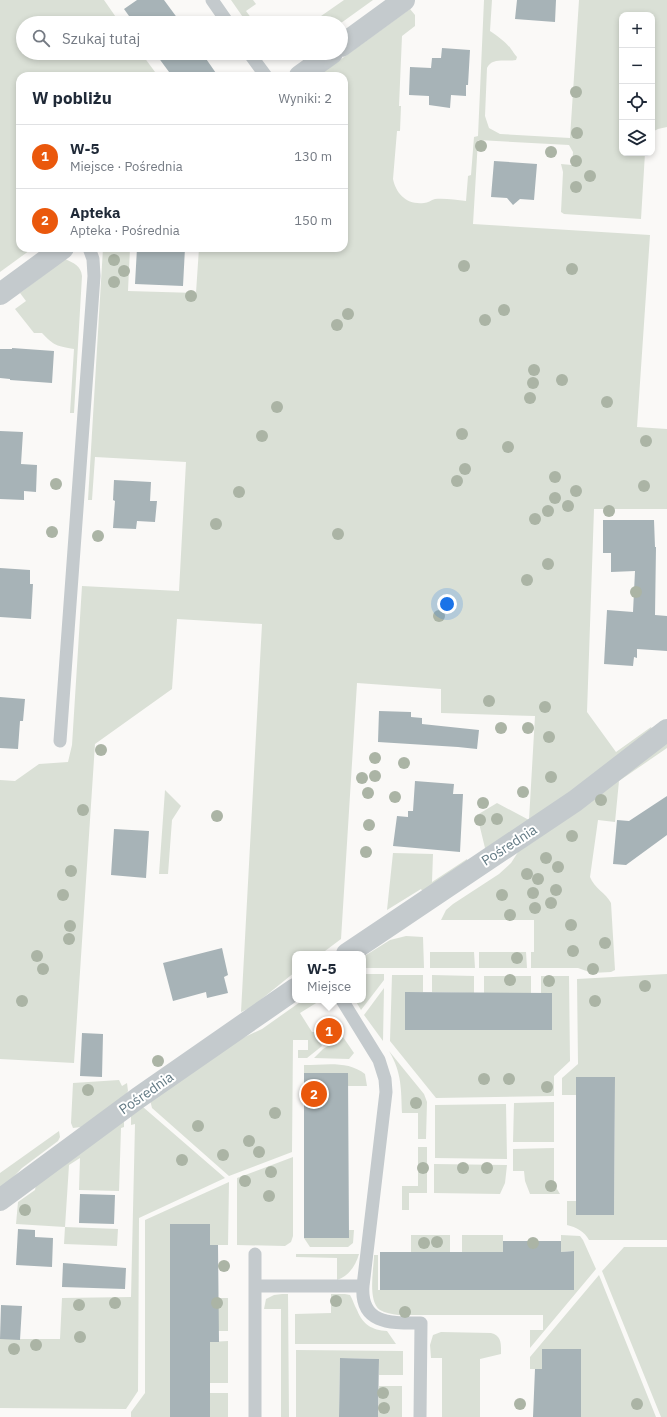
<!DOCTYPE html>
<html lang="pl">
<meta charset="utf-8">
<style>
:root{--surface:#fff;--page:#f2f2f3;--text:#1f2937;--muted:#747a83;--line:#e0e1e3;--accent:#ea580c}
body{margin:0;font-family:"IBM Plex Sans",sans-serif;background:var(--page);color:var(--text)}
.controls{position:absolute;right:12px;top:12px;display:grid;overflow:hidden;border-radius:8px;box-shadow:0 2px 6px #0003}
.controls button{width:36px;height:36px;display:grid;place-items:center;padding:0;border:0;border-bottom:1px solid var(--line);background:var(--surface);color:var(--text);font:20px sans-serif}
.you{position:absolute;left:447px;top:604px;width:14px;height:14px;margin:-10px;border:3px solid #fff;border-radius:50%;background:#1a73e8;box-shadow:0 0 0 6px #1a73e833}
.badge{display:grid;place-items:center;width:26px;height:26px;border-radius:50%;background:var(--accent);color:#fff;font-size:13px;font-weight:700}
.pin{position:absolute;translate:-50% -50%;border:2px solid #fff;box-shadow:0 1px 4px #0006}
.popup{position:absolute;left:292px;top:951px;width:74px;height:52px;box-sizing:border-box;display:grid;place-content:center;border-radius:8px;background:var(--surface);filter:drop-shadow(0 1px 3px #0005);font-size:13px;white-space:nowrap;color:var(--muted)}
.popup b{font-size:15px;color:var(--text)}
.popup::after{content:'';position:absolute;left:50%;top:100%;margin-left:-8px;border:8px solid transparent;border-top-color:var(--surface)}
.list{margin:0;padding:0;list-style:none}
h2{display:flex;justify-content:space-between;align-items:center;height:52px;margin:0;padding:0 16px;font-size:17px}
h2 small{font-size:13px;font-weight:400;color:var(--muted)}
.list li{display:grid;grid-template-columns:26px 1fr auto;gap:12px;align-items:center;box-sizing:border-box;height:64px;padding:0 16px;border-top:1px solid var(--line)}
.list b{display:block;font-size:15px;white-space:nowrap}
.list p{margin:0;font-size:13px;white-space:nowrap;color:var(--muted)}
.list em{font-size:13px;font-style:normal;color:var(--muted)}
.icon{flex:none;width:22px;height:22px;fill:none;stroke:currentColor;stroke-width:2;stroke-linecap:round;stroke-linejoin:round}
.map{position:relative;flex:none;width:667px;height:1417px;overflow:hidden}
.search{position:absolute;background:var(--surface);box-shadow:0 2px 6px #0003;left:16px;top:16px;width:332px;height:44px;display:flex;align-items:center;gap:10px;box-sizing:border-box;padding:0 14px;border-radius:22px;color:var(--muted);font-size:15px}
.panel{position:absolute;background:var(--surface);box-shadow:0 2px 6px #0003;left:16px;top:72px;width:332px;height:180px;border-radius:12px}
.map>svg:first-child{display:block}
.green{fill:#dae0d6}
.building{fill:#a7b3b7}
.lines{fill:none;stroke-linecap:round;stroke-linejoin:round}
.service{stroke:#c4cacd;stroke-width:13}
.minor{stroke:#c4cacd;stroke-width:22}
.tree{fill:#abb4a5}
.labels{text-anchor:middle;stroke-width:4;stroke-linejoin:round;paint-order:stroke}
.street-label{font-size:14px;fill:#637a84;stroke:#fff}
</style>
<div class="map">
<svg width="667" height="1417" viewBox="0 0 667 1417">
<rect width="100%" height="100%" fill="#faf9f7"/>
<path class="green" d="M0 0H104L120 23H23V53H141L158 76H20V248H33L0 272Z
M231 0H253L256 4 246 11 255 23H247Z
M344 0H373L341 23H311Z
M484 0H492L490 31C496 35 507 43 511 49 513 51 514 54 517 57L516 60C506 62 492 57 487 68L485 116 489 128 500 134 570 138 579 0H667V127L658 129 652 132V15H622V153H645L641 219 564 214 561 212 563 172 561 164 572 165 573 152 569 145 478 140 473 224 650 235 637 427 667 429V509H594L587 712 616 752 651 727 653 731 578 790 487 850 485 848 477 815 497 803 529 820 535 716 441 713V689L357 683 341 939 321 954H295V972L252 1007 241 1012 262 624 177 619 172 689 95 744 74 1063 0 1059V780L15 781 39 764 68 762 72 745 82 586 179 591 186 462 95 457 92 500H88L103 248H130L128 291 196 293 199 248H344V76H318L410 9 415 15V26L402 36 399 106H401L400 131H397L393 179C396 194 407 205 424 203 428 203 431 200 435 199 445 198 456 200 466 201L468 176 471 175 474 137 478 136Z
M268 53H301L295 58 269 55Z
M65 259C74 263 81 266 82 276L74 413H70L74 349C57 346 54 346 42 333H34L15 309 26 301 20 293Z
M667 742V748L619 781 615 822 598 820 590 877C594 888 606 893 611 903L615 970 611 972 592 973 578 968H531V952H534V920H441L446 910 453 904 499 874 511 863 520 849Z
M165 790 181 806 172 820 168 874H159Z
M393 853 433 854 432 882 467 859 468 864 423 892 421 889 387 910Z
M406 936 423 937 424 968H363V957L390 940Z
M430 952H474L475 968H430Z
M479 952H526L527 968H479Z
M363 974H384V980L361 1010 355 1000H363Z
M667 974V1240H589C585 1232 576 1227 567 1225V1201H576V1215H614L615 1077 576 1095H562V1078L578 1064 577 979Z
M392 975H423V992H405V1030H552V993H541V976H569L570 1061 554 1076V1096L436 1098 390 1041Z
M432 975 474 976V993L432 992Z
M484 976H531V993H484Z
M384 988 383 1041 364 1015Z
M303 1000H321L300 1013 312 1032H314L322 1046 307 1058H298V1050H308V1040H293L292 1152 229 1176 152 1108 150 1100 236 1041 262 1029Z
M343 1037 354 1053 349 1059 314 1058 323 1049Z
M389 1051 424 1094 427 1102 426 1139H418V1113H402C401 1089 402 1073 389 1051Z
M304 1065C324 1065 348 1060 365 1074L367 1086H348V1073H304Z
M119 1080 122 1086 127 1083 128 1091 125 1096 81 1127 73 1128 71 1123 73 1083Z
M554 1102V1142H513L514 1103Z
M506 1104 507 1159 435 1158V1105Z
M143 1107 225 1178 139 1218 138 1391 126 1409 0 1408V1339H60L62 1298 131 1297 135 1124 131 1125V1116Z
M124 1119V1127L121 1128 119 1191 79 1190 80 1158 69 1165 65 1227 118 1229 117 1246 64 1244 65 1227 16 1224 18 1202 35 1190 36 1184Z
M59 1131 60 1137 58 1141 22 1168 0 1191V1173Z
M418 1147H427V1193H409V1210H402V1186H418Z
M554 1148V1184L560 1194H530L525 1181 524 1171H513V1149Z
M293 1157V1236L291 1242 285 1246 237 1245V1178Z
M434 1164 507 1165 505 1183 500 1194 434 1193Z
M229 1182 228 1245H210V1224H170V1417H131V1412L145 1393V1220Z
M349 1230H354L353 1243 348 1247H310L304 1238H348Z
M411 1235H450V1252H411Z
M462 1235H503V1252H462Z
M561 1235 580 1236 583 1240 596 1269 530 1348V1330H543V1315H398C392 1314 385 1313 380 1310 367 1301 374 1268 374 1255H378V1290H574V1251L561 1252Z
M624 1247H667V1417H661L602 1271Z
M296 1254H359C356 1265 349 1276 337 1280V1258L296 1257Z
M599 1275 656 1417H581V1349H542V1369H530V1357Z
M282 1294H288L289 1417H281V1309H264L266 1299 274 1295Z
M331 1294H345L350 1295C353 1300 354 1305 357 1310 363 1325 372 1330 387 1331L396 1344H295V1314L331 1313Z
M210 1298H228V1331H210Z
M441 1332 491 1333C502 1336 501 1344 501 1354L480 1359V1417H442V1358H431L430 1345 433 1335Z
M228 1341V1383H210V1342Z
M296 1350 403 1351V1375H379V1359L340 1358 339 1417H296Z
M379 1386H402V1417H378Z
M210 1393H228V1417H210Z"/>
<path class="building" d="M137 0H164L181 23H134L124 9Z
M517 0H556L555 22 515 19Z
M442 48 470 50 468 85H466V96L451 95 450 108 429 105V96L409 95 410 67 431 68 432 58H441Z
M155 53H202L218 76H172Z
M494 161 537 164 534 200 520 199 513 205 507 198 491 197Z
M137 248H185L183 286 135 284Z
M12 348 54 351 52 383 10 380V379L0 378V349H12Z
M0 431 23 432 21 464 37 465 36 492 24 491V500L0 499Z
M114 480 151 482 150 501H157L155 522 137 521 136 529 113 528 115 501 113 500Z
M603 520H654L655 547H656L655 615 667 616V651L637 649V658L634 657 633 666 604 664 607 610 633 612 635 571 611 572V553H603Z
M0 568 30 570V584H33L31 619 0 617Z
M0 697 25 699 23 721H20L18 749 0 748Z
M379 711 411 712V717L422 718V724L479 730 477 749 458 747 378 742Z
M415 781 454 784 453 794H463L460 852 393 846 397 816 408 817V811H413Z
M667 796V835L626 865 613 864 617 820 629 821Z
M114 829 149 831 146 878 111 875Z
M222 948 228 975 224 977 228 993 207 998 206 992 173 1001 163 963Z
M405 992 552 993V1030H405Z
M82 1033 103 1034 102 1077 80 1076Z
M304 1073H348L349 1238H304Z
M576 1077H615L614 1215H576Z
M80 1194 115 1195 114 1224 79 1223Z
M170 1224H210V1245H218L219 1342H210V1417H170Z
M18 1229 35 1230V1237L53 1238 52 1267 16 1265Z
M503 1241H561V1252L574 1251V1290H380V1252H503Z
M63 1263 126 1268 125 1289 62 1287Z
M1 1305 22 1306 20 1340 0 1339Z
M542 1349H581V1417H533L535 1369H542Z
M340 1358 379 1359 378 1417H339Z"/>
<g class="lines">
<path class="service" d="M212 0 228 23
M249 53 266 76
M60 741 94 276 93 259 89 248
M342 1000 379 1060 385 1079 386 1092 363 1286
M255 1286H363C360 1325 392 1323 421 1323L420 1417
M255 1417V1254"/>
<path class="minor" d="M341 46 404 0
M300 76 332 53
M0 294 63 248
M347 954 575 801 667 730
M0 1200 138 1098 295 989"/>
</g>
<g class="tree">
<circle cx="576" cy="92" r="6"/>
<circle cx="577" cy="133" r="6"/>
<circle cx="481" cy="146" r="6"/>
<circle cx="551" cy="152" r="6"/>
<circle cx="576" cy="161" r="6"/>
<circle cx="590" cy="176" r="6"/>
<circle cx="576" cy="187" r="6"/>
<circle cx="114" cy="260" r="6"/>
<circle cx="464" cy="266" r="6"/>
<circle cx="572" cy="269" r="6"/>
<circle cx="124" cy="271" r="6"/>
<circle cx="114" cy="282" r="6"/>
<circle cx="191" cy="296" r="6"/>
<circle cx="504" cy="310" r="6"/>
<circle cx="348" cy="314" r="6"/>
<circle cx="485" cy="320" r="6"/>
<circle cx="337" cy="325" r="6"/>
<circle cx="534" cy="370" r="6"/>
<circle cx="562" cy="380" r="6"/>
<circle cx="533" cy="383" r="6"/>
<circle cx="530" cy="398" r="6"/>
<circle cx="607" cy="402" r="6"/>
<circle cx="277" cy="407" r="6"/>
<circle cx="462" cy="434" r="6"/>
<circle cx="262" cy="436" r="6"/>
<circle cx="646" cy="441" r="6"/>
<circle cx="508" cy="447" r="6"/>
<circle cx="465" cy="469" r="6"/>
<circle cx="555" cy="477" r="6"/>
<circle cx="457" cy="481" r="6"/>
<circle cx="56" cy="484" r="6"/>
<circle cx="644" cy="486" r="6"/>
<circle cx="576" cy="491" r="6"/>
<circle cx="239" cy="492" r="6"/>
<circle cx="555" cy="498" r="6"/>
<circle cx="568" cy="506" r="6"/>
<circle cx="548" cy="511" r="6"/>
<circle cx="609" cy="511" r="6"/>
<circle cx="535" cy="519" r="6"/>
<circle cx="216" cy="524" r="6"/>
<circle cx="52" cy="532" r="6"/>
<circle cx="338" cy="534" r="6"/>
<circle cx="98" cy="536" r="6"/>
<circle cx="548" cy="564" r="6"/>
<circle cx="527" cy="580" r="6"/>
<circle cx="636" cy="592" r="6"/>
<circle cx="439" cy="616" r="6"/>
<circle cx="489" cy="701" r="6"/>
<circle cx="545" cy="707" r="6"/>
<circle cx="501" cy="728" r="6"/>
<circle cx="528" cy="728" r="6"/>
<circle cx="549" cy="737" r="6"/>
<circle cx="101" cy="750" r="6"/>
<circle cx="375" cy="758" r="6"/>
<circle cx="404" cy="763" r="6"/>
<circle cx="375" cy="776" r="6"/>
<circle cx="551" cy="777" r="6"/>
<circle cx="362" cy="778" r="6"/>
<circle cx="523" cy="792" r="6"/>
<circle cx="368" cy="793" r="6"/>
<circle cx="395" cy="797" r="6"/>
<circle cx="601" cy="800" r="6"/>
<circle cx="483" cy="803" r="6"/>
<circle cx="83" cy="810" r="6"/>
<circle cx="217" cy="816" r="6"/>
<circle cx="497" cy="819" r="6"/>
<circle cx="480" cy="820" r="6"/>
<circle cx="369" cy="825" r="6"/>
<circle cx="572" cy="836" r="6"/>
<circle cx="366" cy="852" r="6"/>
<circle cx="546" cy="858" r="6"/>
<circle cx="558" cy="867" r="6"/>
<circle cx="71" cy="871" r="6"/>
<circle cx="527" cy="874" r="6"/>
<circle cx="538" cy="879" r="6"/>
<circle cx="556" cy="890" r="6"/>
<circle cx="533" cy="893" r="6"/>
<circle cx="63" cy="895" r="6"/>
<circle cx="502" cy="895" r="6"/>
<circle cx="551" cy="903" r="6"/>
<circle cx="535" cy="908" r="6"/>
<circle cx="510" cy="915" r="6"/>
<circle cx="571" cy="925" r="6"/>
<circle cx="70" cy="926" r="6"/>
<circle cx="69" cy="939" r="6"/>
<circle cx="605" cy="943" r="6"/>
<circle cx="573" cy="951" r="6"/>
<circle cx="37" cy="956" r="6"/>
<circle cx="517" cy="958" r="6"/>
<circle cx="43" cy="969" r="6"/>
<circle cx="593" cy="969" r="6"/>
<circle cx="510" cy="980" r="6"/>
<circle cx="549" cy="981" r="6"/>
<circle cx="645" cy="986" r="6"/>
<circle cx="22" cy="1001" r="6"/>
<circle cx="595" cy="1001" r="6"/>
<circle cx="158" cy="1061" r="6"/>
<circle cx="484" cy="1079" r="6"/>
<circle cx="509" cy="1079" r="6"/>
<circle cx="547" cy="1087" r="6"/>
<circle cx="88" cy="1090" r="6"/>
<circle cx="416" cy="1103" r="6"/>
<circle cx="275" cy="1113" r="6"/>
<circle cx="198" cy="1126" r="6"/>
<circle cx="249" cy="1141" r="6"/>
<circle cx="259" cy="1152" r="6"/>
<circle cx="223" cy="1155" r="6"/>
<circle cx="182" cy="1160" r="6"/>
<circle cx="423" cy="1168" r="6"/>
<circle cx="463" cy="1168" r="6"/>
<circle cx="487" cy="1168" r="6"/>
<circle cx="271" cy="1172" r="6"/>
<circle cx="245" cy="1181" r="6"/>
<circle cx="551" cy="1186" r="6"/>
<circle cx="269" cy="1196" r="6"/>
<circle cx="25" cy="1210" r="6"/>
<circle cx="437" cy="1242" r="6"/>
<circle cx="424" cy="1243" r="6"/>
<circle cx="533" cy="1243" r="6"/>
<circle cx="224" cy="1266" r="6"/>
<circle cx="336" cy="1301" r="6"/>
<circle cx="115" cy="1303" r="6"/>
<circle cx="217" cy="1303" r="6"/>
<circle cx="79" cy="1305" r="6"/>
<circle cx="405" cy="1312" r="6"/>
<circle cx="80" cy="1337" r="6"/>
<circle cx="36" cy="1345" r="6"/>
<circle cx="14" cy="1349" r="6"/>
<circle cx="383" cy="1393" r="6"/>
<circle cx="520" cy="1404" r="6"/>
<circle cx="637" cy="1404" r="6"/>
<circle cx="384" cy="1408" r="6"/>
</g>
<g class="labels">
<g class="street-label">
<text transform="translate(509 845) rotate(-33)" y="5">Pośrednia</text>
<text transform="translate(146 1093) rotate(-35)" y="5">Pośrednia</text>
</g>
</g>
</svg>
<div class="controls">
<button>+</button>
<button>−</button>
<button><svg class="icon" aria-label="locate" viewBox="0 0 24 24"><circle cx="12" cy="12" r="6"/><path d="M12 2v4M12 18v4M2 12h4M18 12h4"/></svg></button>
<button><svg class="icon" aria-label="layers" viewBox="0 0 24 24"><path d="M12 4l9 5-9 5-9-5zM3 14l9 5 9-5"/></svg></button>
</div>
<div class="you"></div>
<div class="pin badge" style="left:329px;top:1031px">1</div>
<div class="popup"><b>W-5</b>Miejsce</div>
<div class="pin badge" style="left:314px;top:1094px">2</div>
<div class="search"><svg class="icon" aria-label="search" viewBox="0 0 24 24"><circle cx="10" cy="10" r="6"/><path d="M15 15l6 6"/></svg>Szukaj tutaj</div>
<section class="panel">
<h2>W pobliżu<small>Wyniki: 2</small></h2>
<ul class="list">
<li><span class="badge">1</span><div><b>W-5</b><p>Miejsce · Pośrednia</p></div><em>130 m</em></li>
<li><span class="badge">2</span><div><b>Apteka</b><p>Apteka · Pośrednia</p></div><em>150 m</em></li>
</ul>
</section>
</div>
